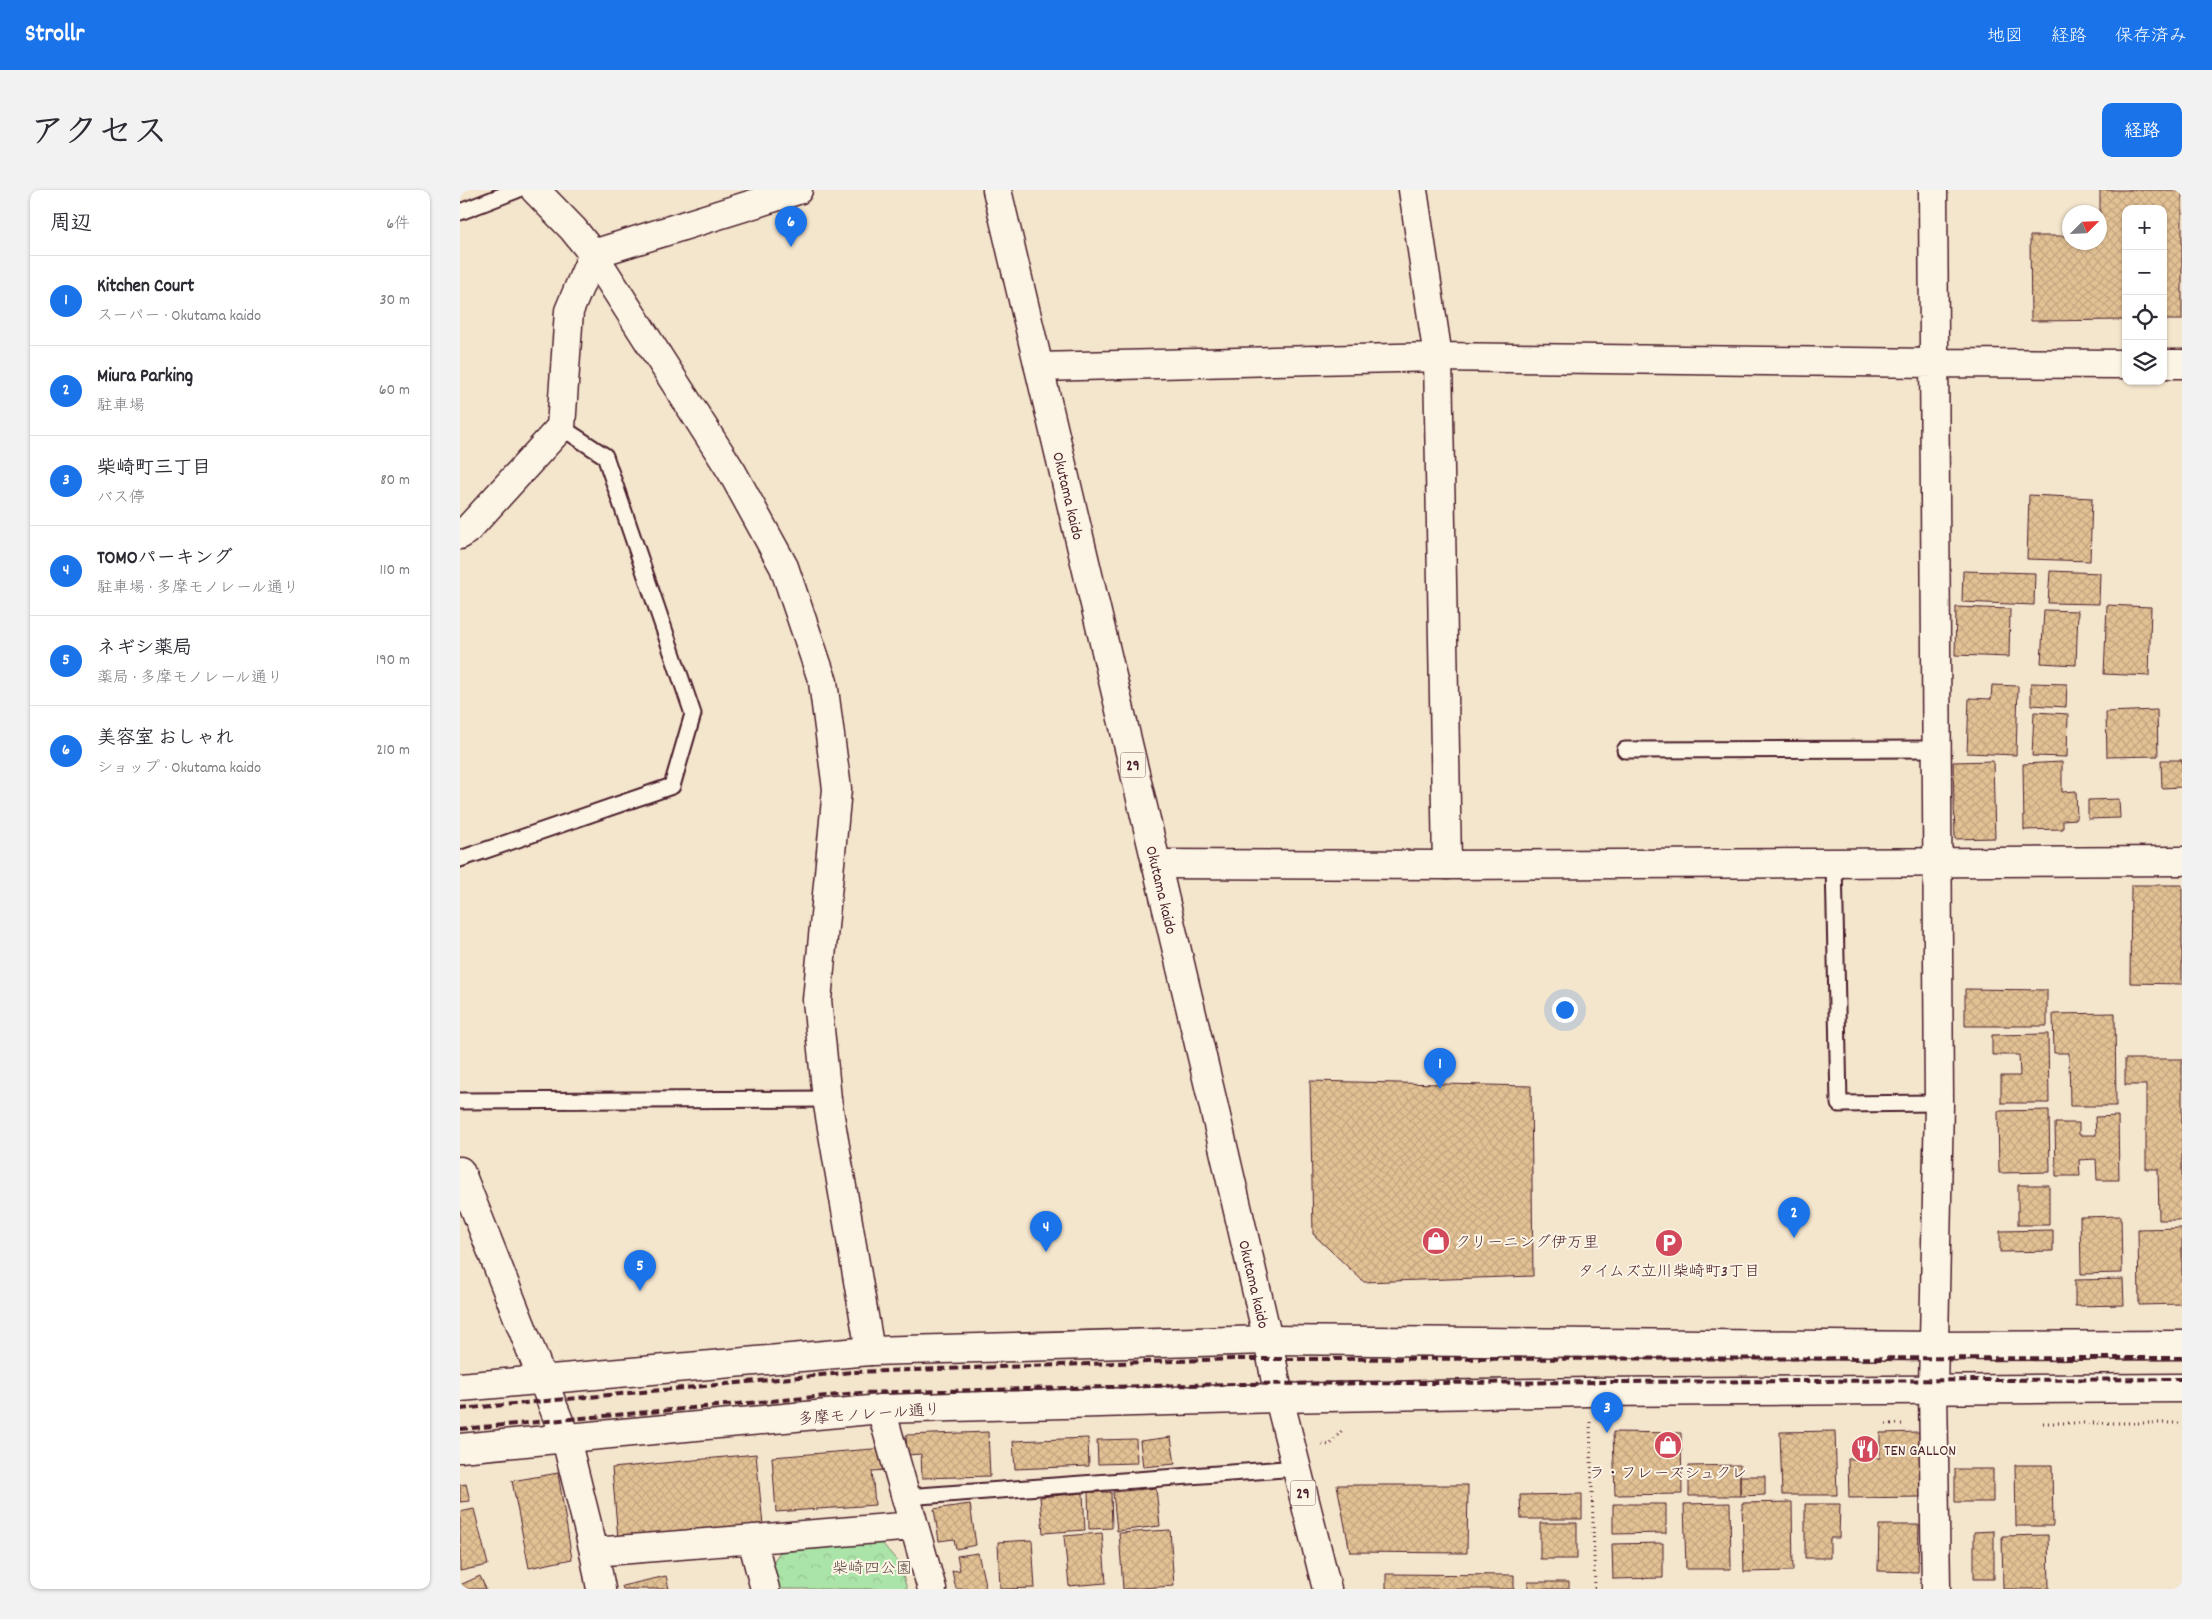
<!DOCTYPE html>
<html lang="ja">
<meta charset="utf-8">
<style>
:root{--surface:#fff;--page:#f2f2f3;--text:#2b2b33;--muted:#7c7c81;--line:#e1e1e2;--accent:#1a73e8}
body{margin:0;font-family:Dekko,"Klee One",sans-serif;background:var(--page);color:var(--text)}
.controls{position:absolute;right:15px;top:15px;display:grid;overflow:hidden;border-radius:10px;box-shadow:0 1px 4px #0004}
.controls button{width:45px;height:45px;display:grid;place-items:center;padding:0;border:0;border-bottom:1px solid var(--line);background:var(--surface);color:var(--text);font:25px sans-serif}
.compass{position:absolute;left:1602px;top:15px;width:45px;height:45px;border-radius:50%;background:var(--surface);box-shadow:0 1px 4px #0004;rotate:66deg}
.you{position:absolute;left:1104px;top:819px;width:18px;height:18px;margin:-12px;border:4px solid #fff;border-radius:50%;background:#1a73e8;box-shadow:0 0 0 8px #1a73e833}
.badge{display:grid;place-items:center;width:32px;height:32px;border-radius:50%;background:var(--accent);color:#fff;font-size:16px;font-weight:700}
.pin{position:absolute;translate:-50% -41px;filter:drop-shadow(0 1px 2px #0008)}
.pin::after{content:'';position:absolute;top:26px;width:18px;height:15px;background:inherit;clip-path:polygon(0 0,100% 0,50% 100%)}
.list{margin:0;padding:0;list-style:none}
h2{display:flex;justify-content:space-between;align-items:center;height:65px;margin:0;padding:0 20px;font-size:21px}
h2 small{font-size:16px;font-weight:400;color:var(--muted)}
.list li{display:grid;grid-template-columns:32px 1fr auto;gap:15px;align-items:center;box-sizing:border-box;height:90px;padding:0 20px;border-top:1px solid var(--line)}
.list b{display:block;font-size:19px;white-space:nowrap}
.list p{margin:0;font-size:16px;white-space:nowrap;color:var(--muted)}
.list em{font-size:16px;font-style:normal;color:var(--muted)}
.icon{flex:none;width:28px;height:28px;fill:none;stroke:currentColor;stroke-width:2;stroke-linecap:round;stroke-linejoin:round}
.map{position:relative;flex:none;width:1722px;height:1399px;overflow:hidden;border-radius:10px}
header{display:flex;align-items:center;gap:30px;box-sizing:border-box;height:70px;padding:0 25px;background:var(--accent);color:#fff}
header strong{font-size:24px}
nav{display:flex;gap:28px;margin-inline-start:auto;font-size:18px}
.intro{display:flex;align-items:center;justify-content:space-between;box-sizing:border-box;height:120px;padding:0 30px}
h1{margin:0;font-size:35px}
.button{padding:12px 22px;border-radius:10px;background:var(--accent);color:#fff;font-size:18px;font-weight:700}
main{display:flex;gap:30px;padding:0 30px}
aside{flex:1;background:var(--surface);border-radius:10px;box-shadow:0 1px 4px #0004}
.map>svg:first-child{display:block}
.forest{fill:url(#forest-crowns);stroke:#7a826a}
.building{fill:url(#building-cross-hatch);stroke:#4a1f2b}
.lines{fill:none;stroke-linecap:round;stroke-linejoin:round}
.lane-casing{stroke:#4a1f2b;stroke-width:19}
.street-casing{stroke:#4a1f2b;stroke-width:31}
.secondary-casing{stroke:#4a1f2b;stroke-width:31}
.primary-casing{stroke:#4a1f2b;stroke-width:31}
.path{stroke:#4a1f2b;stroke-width:3;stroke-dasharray:1 4;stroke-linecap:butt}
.lane{stroke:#fcf5e5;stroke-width:15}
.street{stroke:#fcf5e5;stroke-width:28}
.secondary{stroke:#fcf5e5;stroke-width:28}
.primary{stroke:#fcf5e5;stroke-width:28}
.rail{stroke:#4a1f2b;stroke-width:4;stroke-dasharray:8 4;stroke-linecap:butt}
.labels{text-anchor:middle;stroke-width:4;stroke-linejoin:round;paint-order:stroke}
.shield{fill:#fcf5e5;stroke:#7f5f63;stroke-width:1}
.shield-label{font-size:15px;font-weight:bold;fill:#4a1f2b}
.street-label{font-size:16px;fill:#4a1f2b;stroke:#fcf5e5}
.poi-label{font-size:16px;fill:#4a1f2b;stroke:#fcf5e5;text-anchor:start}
.park-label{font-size:16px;fill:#62504a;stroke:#fcf5e5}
</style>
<header>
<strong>Strollr</strong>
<nav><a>地図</a><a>経路</a><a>保存済み</a></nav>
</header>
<div class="intro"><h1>アクセス</h1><a class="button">経路</a></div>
<main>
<aside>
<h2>周辺<small>6件</small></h2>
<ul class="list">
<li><span class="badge">1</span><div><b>Kitchen Court</b><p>スーパー · Okutama kaido</p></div><em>30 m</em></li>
<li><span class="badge">2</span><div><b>Miura Parking</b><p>駐車場</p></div><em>60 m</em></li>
<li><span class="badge">3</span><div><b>柴崎町三丁目</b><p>バス停</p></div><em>80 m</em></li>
<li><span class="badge">4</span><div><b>TOMOパーキング</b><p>駐車場 · 多摩モノレール通り</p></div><em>110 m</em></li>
<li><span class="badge">5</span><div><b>ネギシ薬局</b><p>薬局 · 多摩モノレール通り</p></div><em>190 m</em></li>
<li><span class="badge">6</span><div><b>美容室 おしゃれ</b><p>ショップ · Okutama kaido</p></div><em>210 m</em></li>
</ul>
</aside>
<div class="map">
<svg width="1722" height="1399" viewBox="0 0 1722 1399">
<defs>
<pattern id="forest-crowns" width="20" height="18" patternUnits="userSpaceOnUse" patternTransform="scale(1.25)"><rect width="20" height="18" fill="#abe4a8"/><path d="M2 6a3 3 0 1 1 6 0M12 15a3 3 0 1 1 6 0" fill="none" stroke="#95c391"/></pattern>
<pattern id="building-cross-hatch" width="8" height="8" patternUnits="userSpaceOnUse" patternTransform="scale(1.25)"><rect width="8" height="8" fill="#e2c194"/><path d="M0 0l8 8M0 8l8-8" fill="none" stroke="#c3a580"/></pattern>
</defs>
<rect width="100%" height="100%" fill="#f4e5cd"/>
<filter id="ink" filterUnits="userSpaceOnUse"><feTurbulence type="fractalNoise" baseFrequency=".02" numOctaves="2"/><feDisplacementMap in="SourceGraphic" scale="10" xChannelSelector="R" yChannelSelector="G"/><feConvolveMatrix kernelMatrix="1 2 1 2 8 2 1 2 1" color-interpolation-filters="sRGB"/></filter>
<g filter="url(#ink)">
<path class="forest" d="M422 1353 439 1373 447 1399H320L313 1372 320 1362Z"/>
<path class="building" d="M1640 0H1722V130H1703V19H1666V130L1571 131 1570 46H1610V52H1640Z
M1569 305 1632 308 1630 371 1567 369Z
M1503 381 1575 383 1574 415 1502 412Z
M1590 381 1640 383 1639 414 1588 413Z
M1647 415 1691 417 1689 486 1644 484Z
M1496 417 1550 419 1549 467 1495 465Z
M1584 420 1618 421 1616 475 1581 473Z
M1571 493 1607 494 1606 517 1571 515Z
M1532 495 1558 496 1556 565 1507 563 1509 508 1531 509Z
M1697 520 1698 566 1647 567 1646 522Z
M1574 522 1608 524 1607 567 1572 566Z
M1701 570H1722V597L1702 598Z
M1533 571 1535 648 1495 649 1493 572Z
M1602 572V602L1616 601 1617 629 1603 630V639L1564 640 1563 574Z
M1659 609 1660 628 1628 629V610Z
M1671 695H1722V794L1670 793Z
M1505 799 1587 800V836H1505Z
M1655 823 1656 916H1610L1609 863H1594L1593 824Z
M1588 844 1589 913H1541V886H1560L1559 865H1532V845Z
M1665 869H1722V1030H1699L1698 979H1686V895H1665Z
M850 891 1071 896 1073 1086 904 1092 853 1044Z
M1589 920 1590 982 1539 983 1538 921Z
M1658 926 1659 990H1637L1636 969 1619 970 1620 986H1596L1595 933H1619V945H1636L1635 927Z
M1558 995H1589V1035H1558Z
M1661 1026 1662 1083 1621 1084 1620 1027Z
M1722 1038V1114L1679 1115 1678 1039Z
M1593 1040V1061L1540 1062V1041Z
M1663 1089 1664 1115 1615 1116V1090Z
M1375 1241 1377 1305H1322L1320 1242Z
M528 1242 530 1286 462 1288 461 1264 447 1265 446 1245Z
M1153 1242 1221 1243 1222 1304 1155 1305Z
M1459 1242 1460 1307 1389 1308 1388 1269 1420 1268V1243Z
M711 1247 715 1274 683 1277 680 1251Z
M628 1248 629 1276 555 1279 553 1251Z
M676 1249 677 1273 638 1274 637 1250Z
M425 1258 427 1280 412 1281 415 1315 316 1322 312 1267Z
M296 1264 303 1335 158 1349 152 1278Z
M1280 1275V1306H1229V1276Z
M1555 1275H1592L1593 1336H1556Z
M1495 1279H1533V1312H1495Z
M98 1283 112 1369 69 1378 52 1291Z
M1280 1286H1305V1305L1280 1306Z
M6 1294 10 1311 0 1312V1295Z
M877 1295H1008L1007 1363 890 1362Z
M696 1298 700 1336 657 1341 653 1302Z
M628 1302H651L652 1338 629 1339Z
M623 1303 625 1340 583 1343 580 1307Z
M1122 1304V1329H1061L1060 1305Z
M1332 1312 1333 1381 1284 1382 1282 1313Z
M1270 1313 1271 1379H1226L1224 1314Z
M510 1314 516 1355 496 1359 494 1349 479 1351 474 1319Z
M1153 1314H1206V1343L1153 1344Z
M1345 1314H1380L1379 1348H1370V1368H1345Z
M14 1319 28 1375 0 1381V1322Z
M1080 1333H1117V1369H1080Z
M1419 1335H1459L1458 1382 1418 1381Z
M710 1340 714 1396 663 1399 659 1343Z
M1534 1341V1389H1514V1342Z
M642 1343 646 1393 609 1396 604 1346Z
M1588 1345 1589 1399H1543L1542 1346Z
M572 1350 575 1398 540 1399 538 1352Z
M1203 1353V1388L1153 1389 1152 1354Z
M518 1363 526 1399H496L492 1381 500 1380 497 1366Z
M926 1384 1054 1385V1399H926Z
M20 1386 26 1399H1L0 1395Z
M206 1386 209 1399H163L162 1396Z
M1068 1392H1109V1399H1068Z"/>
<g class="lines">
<defs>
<path id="lane" d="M0 22 57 0
M1165 560 1477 559
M0 669 212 596 233 524 145 266 101 237
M1374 672 1379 914 1479 913
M0 911 367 909
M446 1307 837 1278"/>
<path id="street" d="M75 0 113 39 133 64 272 282 324 377 363 492 377 599 357 810 367 909 410 1161
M953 0 978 167 987 675
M1473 0 1479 913 1473 1199 1476 1399
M1703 174H1722
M579 177 978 167 1473 173 1666 174
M0 345 8 339 101 237 109 121 133 64 338 0
M0 981 106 1249 134 1362 141 1399
M421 1219 472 1399
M292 1349 305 1399
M134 1362 454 1336"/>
<path id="secondary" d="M696 674 987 675 1722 671
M0 1197 410 1161 808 1150 1474 1156 1722 1155
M0 1258 421 1219 819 1208 1129 1202 1722 1198"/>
<g id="primary">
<path id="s1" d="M537 0 752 909 808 1150 819 1208 867 1399"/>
</g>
</defs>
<use href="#lane" class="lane-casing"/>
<use href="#street" class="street-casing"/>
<use href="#secondary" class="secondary-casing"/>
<use href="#primary" class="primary-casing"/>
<path class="path" d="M1130 1232 1135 1399
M1583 1233H1722
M1426 1234H1442
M862 1254 870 1255 883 1239"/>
<use href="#lane" class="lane"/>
<use href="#street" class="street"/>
<use href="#secondary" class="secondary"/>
<use href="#primary" class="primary"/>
<path class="rail" d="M0 1219 394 1182 774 1169 1722 1168
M0 1239 400 1203 774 1194 1722 1189"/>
</g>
</g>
<defs>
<symbol id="shop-disc" viewBox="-11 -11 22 22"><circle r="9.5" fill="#d1495b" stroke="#fcf5e5"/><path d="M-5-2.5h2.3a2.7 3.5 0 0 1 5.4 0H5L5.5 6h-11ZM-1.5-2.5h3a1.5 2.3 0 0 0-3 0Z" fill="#fff"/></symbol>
<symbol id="parking-disc" viewBox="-11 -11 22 22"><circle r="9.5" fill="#d1495b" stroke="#fcf5e5"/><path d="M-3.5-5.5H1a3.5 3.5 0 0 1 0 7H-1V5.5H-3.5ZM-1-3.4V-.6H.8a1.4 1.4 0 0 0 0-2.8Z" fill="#fff"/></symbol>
<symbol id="restaurant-disc" viewBox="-11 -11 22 22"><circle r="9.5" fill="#d1495b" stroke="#fcf5e5"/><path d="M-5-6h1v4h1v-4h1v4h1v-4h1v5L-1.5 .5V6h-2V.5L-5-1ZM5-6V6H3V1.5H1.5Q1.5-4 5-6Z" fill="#fff"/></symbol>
</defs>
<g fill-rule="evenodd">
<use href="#shop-disc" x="960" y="1035" width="32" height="32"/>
<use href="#parking-disc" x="1193" y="1037" width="32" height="32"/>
<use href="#shop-disc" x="1192" y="1239" width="32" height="32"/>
<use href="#restaurant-disc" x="1389" y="1243" width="32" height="32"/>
</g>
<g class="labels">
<g class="shield">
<rect x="660.5" y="562.5" width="25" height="25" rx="4"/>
<rect x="830.5" y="1290.5" width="25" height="25" rx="4"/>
</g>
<g class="shield-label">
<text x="673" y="580">29</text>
<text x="843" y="1308">29</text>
</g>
<g class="street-label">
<text dy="6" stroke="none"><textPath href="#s1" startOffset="314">Okutama kaido</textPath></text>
<text dy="6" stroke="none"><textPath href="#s1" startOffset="719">Okutama kaido</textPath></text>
<text dy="6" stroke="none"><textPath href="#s1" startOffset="1124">Okutama kaido</textPath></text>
<text transform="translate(409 1223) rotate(-4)" y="6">多摩モノレール通り</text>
</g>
<g class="poi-label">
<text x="995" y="1057">クリーニング伊万里</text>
<text x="1209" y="1086" text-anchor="middle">タイムズ立川柴崎町3丁目</text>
<text x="1424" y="1265">TEN GALLON</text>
<text x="1208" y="1288" text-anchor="middle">ラ・フレーズシュクレ</text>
</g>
<g class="park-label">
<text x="412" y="1383">柴崎四公園</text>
</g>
</g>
</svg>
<div class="controls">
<button>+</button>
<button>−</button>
<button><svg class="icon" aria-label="locate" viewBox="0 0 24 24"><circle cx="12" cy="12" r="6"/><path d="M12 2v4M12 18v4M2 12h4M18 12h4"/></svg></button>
<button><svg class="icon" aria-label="layers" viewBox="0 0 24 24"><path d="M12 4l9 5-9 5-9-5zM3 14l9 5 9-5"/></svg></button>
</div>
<svg class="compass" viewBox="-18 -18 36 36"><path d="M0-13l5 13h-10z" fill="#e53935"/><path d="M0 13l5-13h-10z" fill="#7c7c81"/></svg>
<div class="you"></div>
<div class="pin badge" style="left:980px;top:899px">1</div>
<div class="pin badge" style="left:1334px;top:1048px">2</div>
<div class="pin badge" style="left:1147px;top:1243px">3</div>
<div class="pin badge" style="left:586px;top:1062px">4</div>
<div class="pin badge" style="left:180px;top:1101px">5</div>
<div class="pin badge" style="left:331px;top:57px">6</div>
</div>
</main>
